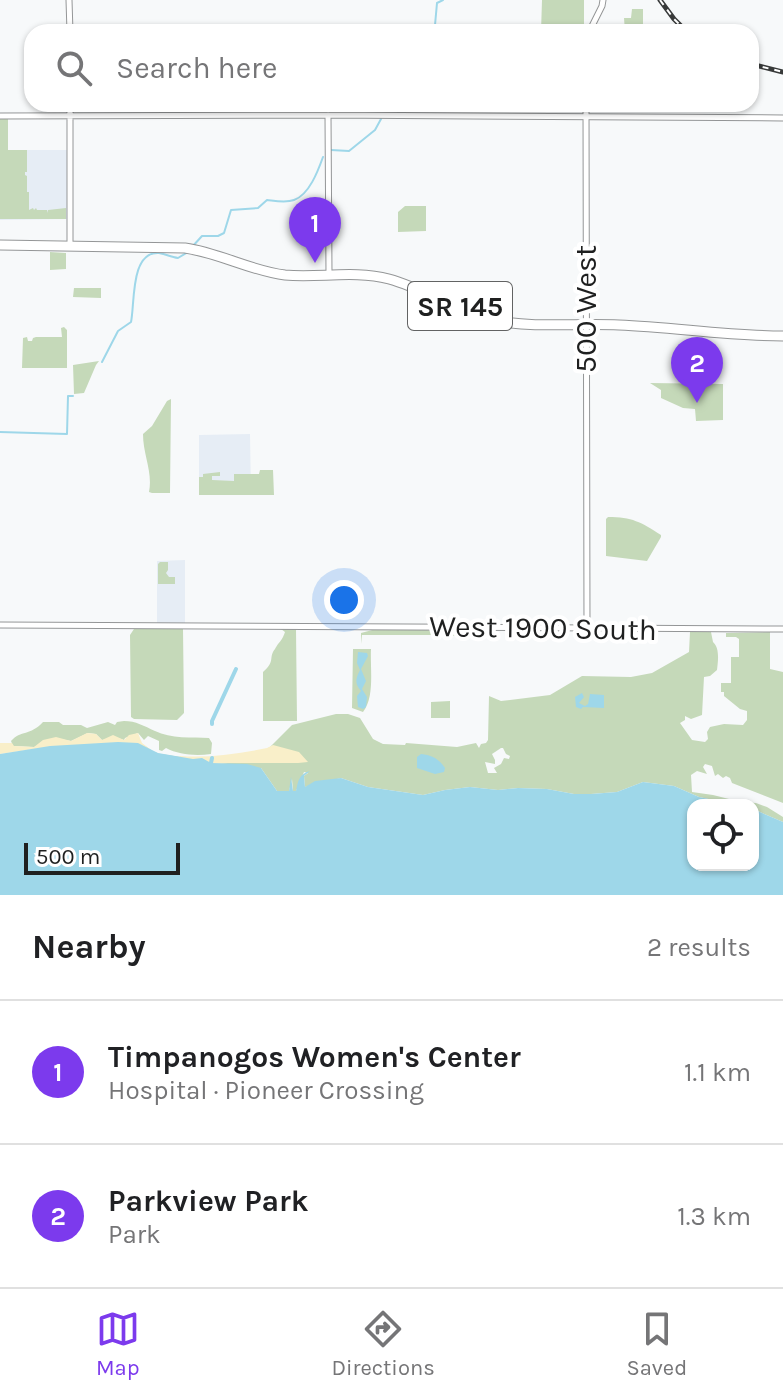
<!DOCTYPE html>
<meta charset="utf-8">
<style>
:root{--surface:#fff;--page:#f2f2f2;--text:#202124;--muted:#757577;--line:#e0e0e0;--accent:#7c3aed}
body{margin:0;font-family:Karla,sans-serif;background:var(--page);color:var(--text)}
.controls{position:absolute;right:24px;bottom:24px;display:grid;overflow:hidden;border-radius:16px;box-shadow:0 2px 6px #0004}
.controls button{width:72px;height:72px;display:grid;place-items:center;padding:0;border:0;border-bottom:2px solid var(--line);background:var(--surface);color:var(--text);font:40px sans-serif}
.scale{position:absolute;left:24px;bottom:20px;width:156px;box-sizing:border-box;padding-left:8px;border:4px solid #1f2020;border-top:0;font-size:22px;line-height:28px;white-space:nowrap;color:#1f2020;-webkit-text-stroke:6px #fff;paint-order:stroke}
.you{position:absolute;left:344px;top:600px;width:28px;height:28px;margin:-20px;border:6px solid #fff;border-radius:50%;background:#1a73e8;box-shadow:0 0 0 12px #1a73e833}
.badge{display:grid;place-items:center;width:52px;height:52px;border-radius:50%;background:var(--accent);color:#fff;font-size:26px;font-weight:700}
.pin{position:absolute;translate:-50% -66px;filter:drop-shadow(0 2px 4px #0008)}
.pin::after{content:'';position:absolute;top:42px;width:28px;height:24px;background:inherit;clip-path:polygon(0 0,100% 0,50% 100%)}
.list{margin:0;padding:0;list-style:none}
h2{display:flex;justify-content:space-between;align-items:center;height:104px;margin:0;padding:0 32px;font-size:34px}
h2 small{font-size:26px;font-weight:400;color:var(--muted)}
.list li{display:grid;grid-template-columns:52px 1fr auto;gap:24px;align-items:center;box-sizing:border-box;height:144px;padding:0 32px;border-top:2px solid var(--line)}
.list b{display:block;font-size:30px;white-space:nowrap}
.list p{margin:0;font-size:26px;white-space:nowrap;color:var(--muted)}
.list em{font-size:26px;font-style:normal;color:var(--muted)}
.icon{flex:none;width:44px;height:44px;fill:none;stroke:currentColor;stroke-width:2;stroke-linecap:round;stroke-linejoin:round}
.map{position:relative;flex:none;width:783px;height:895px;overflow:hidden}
.search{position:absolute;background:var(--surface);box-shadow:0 2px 6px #0004;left:24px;right:24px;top:24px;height:88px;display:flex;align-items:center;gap:20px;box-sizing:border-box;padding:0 28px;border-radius:24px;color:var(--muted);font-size:30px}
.sheet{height:392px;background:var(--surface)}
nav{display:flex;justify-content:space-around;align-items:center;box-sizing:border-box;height:112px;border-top:2px solid var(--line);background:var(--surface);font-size:22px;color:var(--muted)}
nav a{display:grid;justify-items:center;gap:4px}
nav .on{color:var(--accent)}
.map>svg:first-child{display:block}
.built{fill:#e6edf5}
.green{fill:#c5d9b9;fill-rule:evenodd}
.sand{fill:#f9efc9}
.water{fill:#9ed7e9}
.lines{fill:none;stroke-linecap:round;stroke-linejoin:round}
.stream{stroke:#9ed7e9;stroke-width:2}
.canal{stroke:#9ed7e9;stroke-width:4}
.minor-casing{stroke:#949697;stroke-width:7}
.highway-casing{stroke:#949697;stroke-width:11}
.minor{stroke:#fff;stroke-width:5}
.highway{stroke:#fff;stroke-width:9}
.rail-casing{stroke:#383a3a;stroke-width:5}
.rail{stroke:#fff;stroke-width:2;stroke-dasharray:6;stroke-linecap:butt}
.labels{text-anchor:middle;stroke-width:8;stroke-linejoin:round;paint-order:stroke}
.shield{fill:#fff;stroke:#626363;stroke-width:2}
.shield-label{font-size:28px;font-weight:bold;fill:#1f2020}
.street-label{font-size:30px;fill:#1f2020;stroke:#fff}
</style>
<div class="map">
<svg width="783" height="895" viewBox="0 0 783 895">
<rect width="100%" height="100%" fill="#f7f9fa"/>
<path class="built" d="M0 150H67V219L0 220Z
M250 434 251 495H199V435Z
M185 560V625H157V561Z"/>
<path class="green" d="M542 0H584V32H541Z
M632 9H643V32H625L624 18H631Z
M0 119H8V150H27V172H25V175L27 176V192H29V210L33 208 34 210 36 208 37 210H47L48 213V210L66 208V219H0Z
M405 206H426V231L398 232V212Z
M50 252 66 253V269L50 270Z
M74 288H101V298L73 297Z
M64 327 67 330V368H22L23 338 27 337 28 341H32L33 338 36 337H62L61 328Z
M99 361 96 365 84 393 74 394 73 365Z
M650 383 723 384V420L696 421 695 409 683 408 661 398V390Z
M171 399 170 493H152L149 492C153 472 143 455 143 434L152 426 167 401Z
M260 470H273L274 495H199V477H203V474L220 472V476H212V480L234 481V474H259Z
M608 517C632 517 641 522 661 535V537L647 561 606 556V519Z
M160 562H168V570L166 573 169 577H175V584H158V564Z
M134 629H183L184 713 177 720 134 719 131 717 130 635Z
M281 629H296L297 721H263V672C276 661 268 658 275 649 280 640 281 643 285 632Z
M376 629 427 630 438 632V635H362L361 644V633Z
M457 630H489V636H444V632Z
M690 632H711L713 642C720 648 718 661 717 670L710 676 704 677 702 715 691 719 685 716V720L680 723 692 740 705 742 708 739 707 732 710 727 724 724 743 725 747 720V711L740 709 724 696V692H721V683H731V657H739V639L736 637H726V633L770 632V669L783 672V803L732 783 730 778 726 776 723 778 718 774 715 776 712 766 705 764 703 767 707 774 697 771 691 775 692 792 713 795 741 802 756 803 767 807 783 817V822L753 809V805H738L699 797 674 786 643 782 617 792 591 794H574L547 789 518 788 498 790 470 787 445 790 423 795 368 787 341 778 305 787 304 776 308 773 304 772 296 791H293L292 779 289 791H277L261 768 222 771 118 742 144 745 155 753 193 759 260 753 270 747 292 725 336 714H348L360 718 373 739 383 744 405 745 406 743 457 747 476 743 479 748 481 744 486 743 488 740 489 696 501 701 550 695 582 676 631 677 652 673 689 652ZM501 748H503L506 754 510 756 509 759 504 758 501 764 494 768 497 773H488L485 762 495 764V760L492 754Z
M353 649H371C370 668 375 697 363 712L352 708Z
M450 701V718H431V702Z
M124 721C136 721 144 726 155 731 171 739 192 737 209 738L212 743 211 754C196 756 179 755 166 748L162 751 159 750V741L148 736 144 740 138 733 125 738 124 740 118 738 102 740 96 734 88 733 71 741 60 739 34 747 13 746 11 741C21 730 30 736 43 722H59L63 725H81L87 728 108 722 115 725 117 722Z"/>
<path class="sand" d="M87 733 96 734 102 740 113 735 124 740 129 735 138 733 142 743 155 753 103 744 48 747 0 754V743H12L14 746 34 747 43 740 56 737 71 741Z
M273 745 299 752 308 762 298 763H228L202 767 175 761 180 756C209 758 238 754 267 748Z"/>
<path class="water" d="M358 652 367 653 368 656 361 669 366 681 362 689 367 697 366 707 363 709 358 707 357 696 361 691C354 683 356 678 360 670L357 663Z
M582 693 584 697 579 703 585 706 588 704 590 694 604 695V708L583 707 581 709 576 707 575 697Z
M118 742 138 743 158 753 193 759 202 758 211 763 247 764 261 768 277 791H289L291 777 293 791H296C298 781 299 774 310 771L304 776 305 787 315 781 341 778 368 787 423 795 445 790 470 787 498 790 518 788 547 789 574 794H591L617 792 643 782 674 786 699 797 738 805H693V865H753V809L783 822V895H0V754L50 746Z
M421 754C432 755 439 759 445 768L444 772 435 774 417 768V757Z"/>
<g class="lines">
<path class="stream" d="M427 32 435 25 437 3 443 0
M386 111 392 104
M331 150 349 151 375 130 381 119
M192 247 202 236H218L224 233 231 210 258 208 267 200C276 201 286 203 294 200 309 195 318 171 323 157
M102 362 118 331 131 322C135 304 130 251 159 253 165 254 171 257 178 258L188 252
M0 432 67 434 68 396H73"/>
<path class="canal" d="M212 724V721L236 669
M211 763 212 758"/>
<defs>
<path id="minor" d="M69 0 70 32
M589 32 602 6 603 0
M70 104V246
M586 104 587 628
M328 115 329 274
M0 116 328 115 783 118
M0 625 783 629"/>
<path id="highway" d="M0 245 185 248C220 253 251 271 285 275 319 278 355 270 389 279 426 289 458 313 497 321 537 328 578 323 619 325 673 327 728 336 783 336"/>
</defs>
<use href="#minor" class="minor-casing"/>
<use href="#highway" class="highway-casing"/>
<use href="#minor" class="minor"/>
<use href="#highway" class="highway"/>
<defs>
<path id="rail" d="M660 0 674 19 687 32
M751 64 783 72"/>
</defs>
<use href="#rail" class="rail-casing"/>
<use href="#rail" class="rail"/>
</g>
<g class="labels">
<rect class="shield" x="408" y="282" width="104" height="48" rx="6"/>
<g class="shield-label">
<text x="460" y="316">SR 145</text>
</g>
<g class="street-label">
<text transform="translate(586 309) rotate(-90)" y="10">500 West</text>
<text transform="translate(543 628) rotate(1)" y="10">West 1900 South</text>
</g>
</g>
</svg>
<div class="controls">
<button><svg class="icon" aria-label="locate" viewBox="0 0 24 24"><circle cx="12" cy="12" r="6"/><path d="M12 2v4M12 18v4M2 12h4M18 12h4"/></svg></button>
</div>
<div class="scale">500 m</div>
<div class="you"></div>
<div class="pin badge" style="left:315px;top:263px">1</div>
<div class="pin badge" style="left:697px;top:403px">2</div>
<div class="search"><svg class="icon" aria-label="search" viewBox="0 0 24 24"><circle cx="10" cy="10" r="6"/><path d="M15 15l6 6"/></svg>Search here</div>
</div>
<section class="sheet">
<h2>Nearby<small>2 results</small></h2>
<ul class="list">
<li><span class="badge">1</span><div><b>Timpanogos Women's Center</b><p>Hospital · Pioneer Crossing</p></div><em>1.1 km</em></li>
<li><span class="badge">2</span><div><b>Parkview Park</b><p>Park</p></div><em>1.3 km</em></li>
</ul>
</section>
<nav>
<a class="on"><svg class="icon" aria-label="map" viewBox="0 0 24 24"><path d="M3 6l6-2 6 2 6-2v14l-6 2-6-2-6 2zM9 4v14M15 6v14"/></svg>Map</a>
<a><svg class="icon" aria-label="directions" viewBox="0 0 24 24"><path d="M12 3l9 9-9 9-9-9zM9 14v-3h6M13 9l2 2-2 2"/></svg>Directions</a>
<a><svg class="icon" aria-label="saved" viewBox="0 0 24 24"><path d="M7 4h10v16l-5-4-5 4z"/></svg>Saved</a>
</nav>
